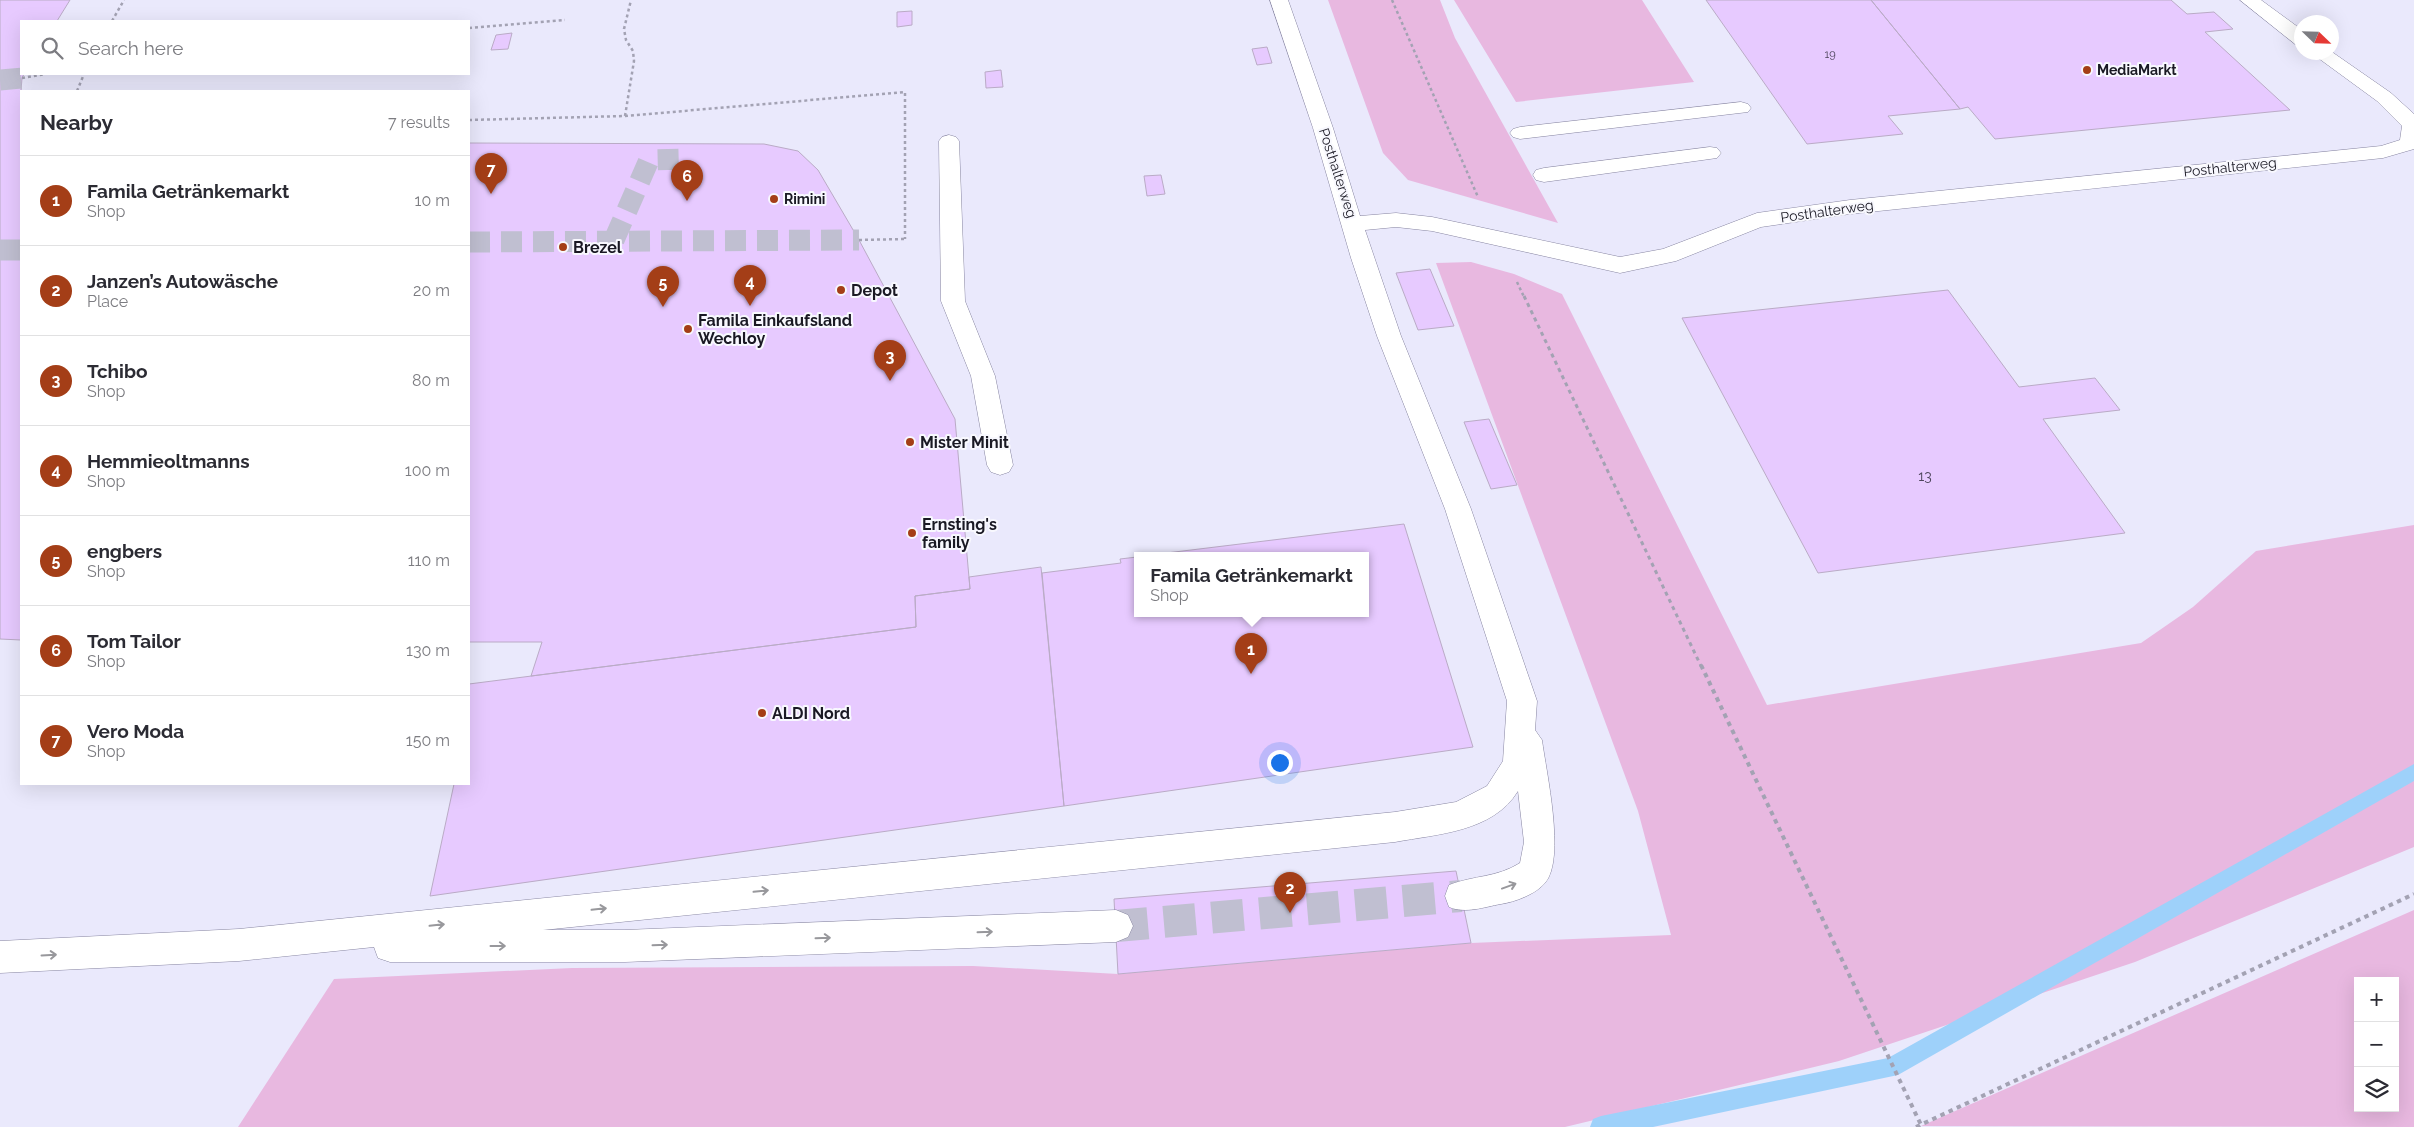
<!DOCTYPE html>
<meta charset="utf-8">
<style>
:root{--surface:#fff;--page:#f2f2f3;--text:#2b2b33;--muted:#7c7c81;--line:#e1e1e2;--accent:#a43e17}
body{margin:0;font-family:Raleway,sans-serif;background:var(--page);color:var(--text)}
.controls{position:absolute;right:15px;bottom:15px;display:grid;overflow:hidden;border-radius:0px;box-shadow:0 5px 20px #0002}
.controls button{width:45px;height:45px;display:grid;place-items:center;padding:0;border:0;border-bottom:1px solid var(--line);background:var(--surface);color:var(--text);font:25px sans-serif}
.compass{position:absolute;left:2294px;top:15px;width:45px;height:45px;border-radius:50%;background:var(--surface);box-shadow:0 5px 20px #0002;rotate:113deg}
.you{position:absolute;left:1279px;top:762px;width:18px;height:18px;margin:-12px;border:4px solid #fff;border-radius:50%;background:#1a73e8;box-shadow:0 0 0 8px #1a73e833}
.badge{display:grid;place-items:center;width:32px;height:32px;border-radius:50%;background:var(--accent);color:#fff;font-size:16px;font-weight:700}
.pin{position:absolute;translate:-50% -41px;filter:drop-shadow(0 1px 2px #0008)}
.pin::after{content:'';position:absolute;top:26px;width:18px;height:15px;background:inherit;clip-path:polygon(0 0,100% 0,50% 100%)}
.popup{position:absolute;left:1134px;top:552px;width:235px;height:65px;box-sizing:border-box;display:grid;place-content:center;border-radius:0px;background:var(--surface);filter:drop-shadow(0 1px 4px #0005);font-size:16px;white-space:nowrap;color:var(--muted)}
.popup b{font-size:19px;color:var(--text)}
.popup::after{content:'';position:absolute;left:50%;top:100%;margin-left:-10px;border:10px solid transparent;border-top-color:var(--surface)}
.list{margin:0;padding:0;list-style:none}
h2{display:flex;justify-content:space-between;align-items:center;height:65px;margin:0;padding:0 20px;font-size:21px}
h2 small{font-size:16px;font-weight:400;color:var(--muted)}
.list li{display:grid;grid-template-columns:32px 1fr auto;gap:15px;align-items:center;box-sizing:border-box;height:90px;padding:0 20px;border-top:1px solid var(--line)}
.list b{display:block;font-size:19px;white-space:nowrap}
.list p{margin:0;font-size:16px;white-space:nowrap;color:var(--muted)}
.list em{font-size:16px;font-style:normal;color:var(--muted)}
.icon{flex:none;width:28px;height:28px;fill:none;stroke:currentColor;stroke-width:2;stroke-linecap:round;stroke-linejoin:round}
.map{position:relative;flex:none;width:2414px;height:1127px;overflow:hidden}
.search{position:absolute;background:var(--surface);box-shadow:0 5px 20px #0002;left:20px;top:20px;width:450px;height:55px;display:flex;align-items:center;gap:12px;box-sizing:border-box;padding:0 18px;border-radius:0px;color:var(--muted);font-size:19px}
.panel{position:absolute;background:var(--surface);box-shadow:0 5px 20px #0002;left:20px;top:90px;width:450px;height:695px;border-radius:0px}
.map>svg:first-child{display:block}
.green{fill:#e8b8e0;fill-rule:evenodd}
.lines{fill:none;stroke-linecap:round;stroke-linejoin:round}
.stream{fill:#9ed1fa;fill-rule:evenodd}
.building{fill:#e7caff;stroke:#baabc6}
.minor-tunnel-far1{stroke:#c0bfd1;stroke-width:21;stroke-dasharray:21 11;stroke-linecap:butt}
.minor-tunnel{stroke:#c0bfd1;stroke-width:32;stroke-dasharray:32 16;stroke-linecap:butt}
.minor-casing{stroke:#8785a1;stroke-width:1}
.path-far2{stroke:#a3a2b3;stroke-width:2.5;stroke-dasharray:3 3;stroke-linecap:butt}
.path-far1{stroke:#a3a2b3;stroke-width:3;stroke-dasharray:4 4;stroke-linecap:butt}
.path{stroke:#a3a2b3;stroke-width:4;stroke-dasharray:4.5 4.5;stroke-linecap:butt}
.minor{fill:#fff;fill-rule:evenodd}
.oneway{stroke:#98989c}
.poi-dot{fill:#a43e17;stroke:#f8f8fe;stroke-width:2}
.labels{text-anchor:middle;stroke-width:4;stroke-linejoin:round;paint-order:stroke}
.far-number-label{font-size:11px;fill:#4d455b}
.far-poi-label{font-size:14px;font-weight:bold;fill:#1a1924;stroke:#f8f8fe;text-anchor:start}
.far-street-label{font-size:14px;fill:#1a1924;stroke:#f8f8fe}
.number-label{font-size:14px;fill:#4d455b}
.poi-label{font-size:16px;font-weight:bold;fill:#1a1924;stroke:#f8f8fe;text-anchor:start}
</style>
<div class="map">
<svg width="2414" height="1127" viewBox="0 0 2414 1127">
<rect width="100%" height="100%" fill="#eae9fc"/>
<path class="green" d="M1328 0H1440L1455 38 1558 223 1408 180 1383 153Z
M1454 0H1642L1694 82 1516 102Z
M1471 262 1514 274 1562 294 1767 705 2141 643 2193 607 2256 551 2414 525V847L2135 962 1839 1061 1565 1127H238L334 979 572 968 973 966 1118 974 1471 943 1671 935 1638 811 1436 263Z
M2414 910V1127L1921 1126ZM2358 981H2395V1108H2358Z"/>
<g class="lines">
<path class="stream" d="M2414 764V781L1898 1075 1653 1127H1590L1593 1119 1601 1116 1888 1058Z"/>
</g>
<path class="building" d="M0 0H70L57 21H21V74H24L22 78 21 91V640L0 639Z
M1706 0H1871L1960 109 1888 116 1903 134 1807 144Z
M1871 0H2171L2187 14 2214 12 2233 29 2205 32 2290 110 1995 139 1968 107 1960 109Z
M912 11V25L897 27V12Z
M512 33 508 49 491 50 496 35Z
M1267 47 1272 63 1257 65 1252 49Z
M1001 70 1003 87 986 88 985 72Z
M469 143 764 144 798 151 818 170 859 240 955 419 970 589 915 596 916 627 531 676 542 642H469Z
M1161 175 1165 194 1147 196 1144 176Z
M1430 269 1454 326 1418 330 1396 273Z
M1948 290 2019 387 2095 378 2120 410 2043 419 2125 533 1818 573 1682 318Z
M1489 419 1517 485 1491 489 1464 422Z
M1404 524 1473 747 1064 806 1042 573 1121 563 1120 559 1137 557V613H1365V555H1150Z
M1041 567 1064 806 430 896 454 784H469V684L916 627 915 596 970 589 969 577Z
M1456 871 1471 943 1118 974 1114 899Z"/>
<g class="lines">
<path class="minor-tunnel-far1" d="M0 80 22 78
M614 240 649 160 689 159
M469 242 859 240
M0 250H21"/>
<path class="minor-tunnel" d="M1116 926 1461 896"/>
<defs>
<path id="minor" d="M1270 0H1288L1333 128 1360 216 1396 213 1432 217 1620 257 1663 249 1757 213 1850 200 2381 146 2400 140 2402 126 2377 101 2310 52H2332L2391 93 2414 114V149L2383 158 1850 214 1761 227 1676 261 1620 273 1432 231 1396 227 1365 230 1401 336 1471 509 1537 701 1535 730 1542 740C1546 771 1566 859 1545 883 1536 894 1515 902 1501 904 1484 907 1466 914 1449 907L1445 896 1449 885C1475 875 1496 878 1520 863L1524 842 1518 791C1493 832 1438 834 1395 842L543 930H625L1116 910 1128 915 1133 926 1128 937 1116 942 625 962H390L378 958 374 947 239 961 0 973V941L239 929 1395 812 1456 802 1487 786 1503 761 1507 701 1445 509 1377 336 1351 258 1313 128Z
M2240 0H2261L2302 30V46L2295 44Z
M1741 102 1748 104 1751 108 1748 112 1520 139 1513 137 1510 133 1513 129 1520 127Z
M949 135 956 137 959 141 965 301 995 376 1013 465 1009 472 1000 475 991 472 987 465 971 376 941 301 939 141 942 137Z
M1710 147 1717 148 1721 153 1717 158 1544 182 1536 180 1533 175 1536 170 1544 168Z"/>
</defs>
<use href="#minor" class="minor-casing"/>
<path class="path-far2" d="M1392 0 1478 197
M112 21 124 0
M469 28 565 20
M22 78 45 74
M77 91 84 74
M625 116 634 61 633 51 626 40 624 29 631 0
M469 120 625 116 905 92V239
M859 240 906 239
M1517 282 1524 297"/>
<path class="path-far1" d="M1524 296 1701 666"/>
<path class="path" d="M1701 665 1922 1127
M1916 1127 2414 894"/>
<use href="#minor" class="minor"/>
</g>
<defs><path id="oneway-shaft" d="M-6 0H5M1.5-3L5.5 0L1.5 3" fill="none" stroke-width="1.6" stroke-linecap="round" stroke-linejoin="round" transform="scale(1.25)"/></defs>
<g class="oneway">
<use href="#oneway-shaft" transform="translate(1509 886) rotate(-20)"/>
<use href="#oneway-shaft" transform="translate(761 891) rotate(-6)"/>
<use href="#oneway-shaft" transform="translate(599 909) rotate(-6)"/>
<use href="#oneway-shaft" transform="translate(437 925) rotate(-6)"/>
<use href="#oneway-shaft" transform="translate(985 932) rotate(-2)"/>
<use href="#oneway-shaft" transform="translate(823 938) rotate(-2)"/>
<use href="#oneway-shaft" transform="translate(660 945) rotate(-2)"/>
<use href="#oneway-shaft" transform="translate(498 946)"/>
<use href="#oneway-shaft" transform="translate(49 955) rotate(-3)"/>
</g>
<g class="poi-dot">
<circle cx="2087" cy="70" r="5"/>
<circle cx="774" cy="199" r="5"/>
<circle cx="563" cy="247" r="5"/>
<circle cx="841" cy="290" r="5"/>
<circle cx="688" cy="329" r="5"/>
<circle cx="910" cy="442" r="5"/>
<circle cx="912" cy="533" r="5"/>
<circle cx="762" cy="713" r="5"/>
</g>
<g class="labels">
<g class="far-number-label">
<text x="1830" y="58">19</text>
</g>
<g class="far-poi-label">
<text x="2097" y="75">MediaMarkt</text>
<text x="784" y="204">Rimini</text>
</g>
<g class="far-street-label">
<text transform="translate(2230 167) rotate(-6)" y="5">Posthalterweg</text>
<text transform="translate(1338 173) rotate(72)" y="5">Posthalterweg</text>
<text transform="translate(1827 211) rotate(-8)" y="5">Posthalterweg</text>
</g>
<g class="number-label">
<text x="1925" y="481">13</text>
</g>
<g class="poi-label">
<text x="573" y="253">Brezel</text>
<text x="851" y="296">Depot</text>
<text x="698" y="326">Famila Einkaufsland<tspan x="698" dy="18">Wechloy</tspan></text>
<text x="920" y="448">Mister Minit</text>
<text x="922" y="530">Ernsting's<tspan x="922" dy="18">family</tspan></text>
<text x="772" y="719">ALDI Nord</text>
</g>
</g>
</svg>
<div class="controls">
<button>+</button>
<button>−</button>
<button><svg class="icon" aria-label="layers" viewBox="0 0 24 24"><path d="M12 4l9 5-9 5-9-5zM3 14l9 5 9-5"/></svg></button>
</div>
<svg class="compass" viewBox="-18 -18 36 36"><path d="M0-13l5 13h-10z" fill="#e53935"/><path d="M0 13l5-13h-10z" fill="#7c7c81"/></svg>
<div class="you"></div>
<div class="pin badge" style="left:1251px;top:674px">1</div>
<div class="popup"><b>Famila Getränkemarkt</b>Shop</div>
<div class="pin badge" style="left:1290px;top:913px">2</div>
<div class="pin badge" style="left:890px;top:381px">3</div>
<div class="pin badge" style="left:750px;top:306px">4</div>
<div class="pin badge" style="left:663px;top:307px">5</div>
<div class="pin badge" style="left:687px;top:201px">6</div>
<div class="pin badge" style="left:491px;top:194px">7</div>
<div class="search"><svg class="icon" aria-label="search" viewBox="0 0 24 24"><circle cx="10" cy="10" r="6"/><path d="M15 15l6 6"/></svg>Search here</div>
<section class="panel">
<h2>Nearby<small>7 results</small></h2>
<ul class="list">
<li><span class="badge">1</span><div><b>Famila Getränkemarkt</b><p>Shop</p></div><em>10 m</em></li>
<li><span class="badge">2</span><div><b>Janzen’s Autowäsche</b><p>Place</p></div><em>20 m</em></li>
<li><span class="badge">3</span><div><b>Tchibo</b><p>Shop</p></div><em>80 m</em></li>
<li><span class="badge">4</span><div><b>Hemmieoltmanns</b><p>Shop</p></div><em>100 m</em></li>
<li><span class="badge">5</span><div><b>engbers</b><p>Shop</p></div><em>110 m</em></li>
<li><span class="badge">6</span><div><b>Tom Tailor</b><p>Shop</p></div><em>130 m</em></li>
<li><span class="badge">7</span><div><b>Vero Moda</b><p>Shop</p></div><em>150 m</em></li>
</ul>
</section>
</div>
